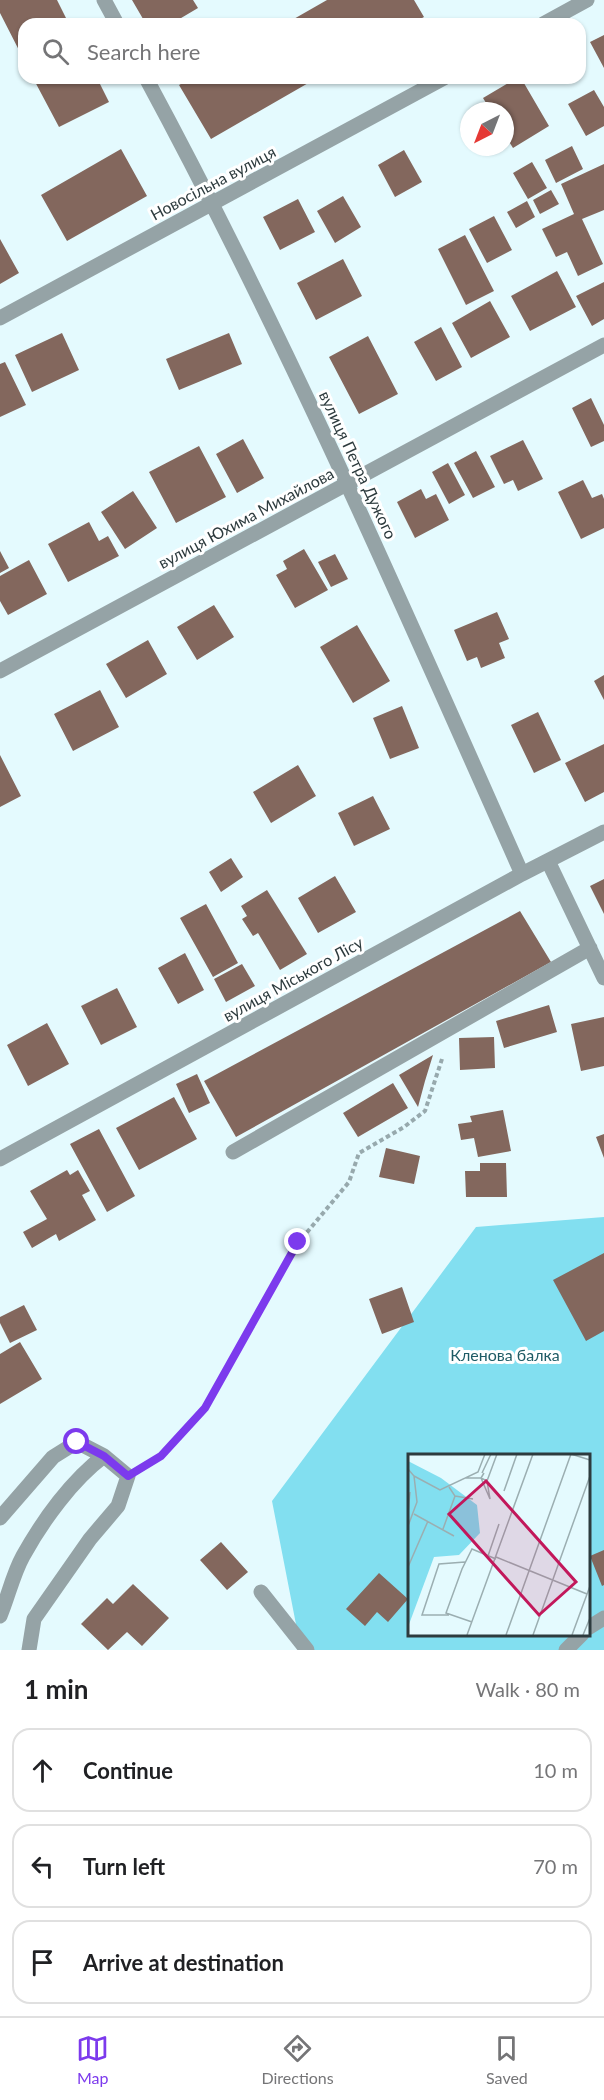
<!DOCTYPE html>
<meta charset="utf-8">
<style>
:root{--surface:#fff;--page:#f6f6f6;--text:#202124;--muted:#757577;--line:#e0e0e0;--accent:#7c3aed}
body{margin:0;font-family:Lato,sans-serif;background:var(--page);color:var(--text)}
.compass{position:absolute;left:460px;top:102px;width:54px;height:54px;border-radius:50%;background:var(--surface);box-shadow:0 2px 4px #0004;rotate:222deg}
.stop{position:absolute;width:18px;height:18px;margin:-14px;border:4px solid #7c3aed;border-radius:50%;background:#fff}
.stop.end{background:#7c3aed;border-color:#fff;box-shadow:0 2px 6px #0008}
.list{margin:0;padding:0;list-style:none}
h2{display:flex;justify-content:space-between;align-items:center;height:78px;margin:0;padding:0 24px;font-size:26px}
h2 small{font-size:20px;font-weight:400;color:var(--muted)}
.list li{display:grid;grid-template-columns:39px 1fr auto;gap:18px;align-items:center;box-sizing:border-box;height:84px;margin:0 12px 12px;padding:0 12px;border:2px solid var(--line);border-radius:18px}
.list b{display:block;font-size:22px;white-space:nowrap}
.list em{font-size:20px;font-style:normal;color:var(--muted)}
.icon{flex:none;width:33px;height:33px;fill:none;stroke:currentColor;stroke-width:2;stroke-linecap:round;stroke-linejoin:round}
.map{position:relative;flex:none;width:604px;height:1650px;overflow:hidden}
.search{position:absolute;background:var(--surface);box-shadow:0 2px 4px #0004;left:18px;right:18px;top:18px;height:66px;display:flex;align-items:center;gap:15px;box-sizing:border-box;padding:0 21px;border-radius:18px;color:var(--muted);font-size:22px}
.sheet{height:366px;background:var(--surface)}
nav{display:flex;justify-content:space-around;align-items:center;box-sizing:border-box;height:84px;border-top:2px solid var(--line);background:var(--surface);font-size:16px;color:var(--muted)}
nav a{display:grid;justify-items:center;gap:3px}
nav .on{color:var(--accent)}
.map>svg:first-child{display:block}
.green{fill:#82dff0;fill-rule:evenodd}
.building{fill:#83675d}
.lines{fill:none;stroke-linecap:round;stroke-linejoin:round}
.path{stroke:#97a9ad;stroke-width:4;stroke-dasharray:4.5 3;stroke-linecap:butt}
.minor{stroke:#95a3a6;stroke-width:15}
.route{stroke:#7c3aed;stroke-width:8}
.labels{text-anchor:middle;stroke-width:6;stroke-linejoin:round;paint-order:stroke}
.street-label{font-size:16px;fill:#2d3b3e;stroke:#fff}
.park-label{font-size:16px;fill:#1e5b65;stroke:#fff}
.inset-road{fill:none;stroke:#9baeb1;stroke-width:1.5}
.view{fill:#c2185b;fill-opacity:0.15;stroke:#c2185b;stroke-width:3}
.inset-edge{fill:none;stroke:#2d3b3e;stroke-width:3}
</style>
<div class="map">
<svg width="604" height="1650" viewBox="0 0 604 1650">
<rect width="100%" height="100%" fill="#e4fafe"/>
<path class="green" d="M604 1217V1650H301L272 1501 476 1227ZM409 1455H588V1634H409Z"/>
<path class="building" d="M0 0H57L69 24H24V60L0 13Z
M132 0H193L198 8 171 24H146Z
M327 0H414L424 17 411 24H285Z
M604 35V68L590 42Z
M33 78H97L109 102 59 127Z
M192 78H317L211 139 179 85Z
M517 78H521L549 126 513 148 505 135V111H491L483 98Z
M594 90 604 107V126L586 136 568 104Z
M572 146 583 169 556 183 545 160Z
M121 149 147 196 67 241 41 195Z
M404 150 422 182 395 197 378 165Z
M532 162 547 188 528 199 513 173Z
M604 164V210L582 219 603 264 578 276 567 252 556 257 542 229 574 214 561 184Z
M551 190 559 204 540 214 533 200Z
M343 196 361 227 335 243 317 211Z
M298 199 315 232 280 250 263 217Z
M527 201 535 217 516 228 507 212Z
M494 216 512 250 487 263 469 229Z
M465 235 494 291 466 305 438 249Z
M0 239 19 273 0 284Z
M343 259 362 296 316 320 297 283Z
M557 271 576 307 530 331 511 296Z
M604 282V319L592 326 576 296Z
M490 301 510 337 471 358 452 323Z
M441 327 462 367 436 381 414 342Z
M62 333 79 370 32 392 15 355Z
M229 333 242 364 179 390 166 359Z
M368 336 398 394 359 414 329 357Z
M5 362 26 405 0 417V364Z
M591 398 604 425V441L591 447 572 408Z
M243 439 264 478 237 493 216 454Z
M523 440 543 479 518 491 513 480 504 484 490 456Z
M199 446 226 497 176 523 149 472Z
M476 451 495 487 473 498 454 463Z
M448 463 465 495 449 504 432 472Z
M583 480 592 498 602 494 604 499V528L581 539 558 492Z
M421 489 426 499 436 494 449 520 415 538 397 502Z
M133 491 157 528 125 549 101 512Z
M89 522 99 541 108 536 119 556 68 582 48 544Z
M304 549 328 590 295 608 276 575 287 569 283 561Z
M0 551 9 568 0 573Z
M335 554 348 579 331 587 318 562Z
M29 560 47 594 8 615 0 601V576Z
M214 605 234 637 197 660 177 627Z
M497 612 509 639 499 643 505 658 481 668 477 657 467 661 454 630Z
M357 625 390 681 353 703 320 647Z
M148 640 167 674 126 698 106 664Z
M604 675V700L594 681Z
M100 690 119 727 73 751 54 714Z
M402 706 419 748 390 759 373 718Z
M538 712 561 760 534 773 511 725Z
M604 744V792L585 802 565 763Z
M0 755 21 796 0 807Z
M298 765 316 796 271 823 253 792Z
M373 796 390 829 354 846 338 813Z
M231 858 243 877 221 892 209 872Z
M335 876 356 912 318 933 298 898Z
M604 879V914L590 886Z
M267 890 307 954 280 970 258 933 253 936 242 919 247 916 241 906Z
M206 904 238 963 213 977 180 918Z
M520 911 551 962 236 1137 204 1081Z
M185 953 204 990 178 1004 158 968Z
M242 964 255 986 226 1002 214 979Z
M117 988 137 1027 101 1045 81 1006Z
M549 1005 557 1032 504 1048 496 1021Z
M604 1017V1066L581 1071 571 1024Z
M47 1023 69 1064 28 1086 7 1045Z
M494 1037 495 1068 460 1070 459 1038Z
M433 1055 425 1081 418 1107 399 1075Z
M197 1074 210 1103 189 1113 176 1084Z
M393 1083 408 1108 358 1137 343 1113Z
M174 1097 197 1139 139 1170 116 1128Z
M503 1110 511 1151 478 1157 474 1138 461 1140 458 1124 472 1122 470 1116Z
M99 1129 135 1196 107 1212 70 1144Z
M604 1134V1158L596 1137Z
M386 1148 420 1156 414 1184 379 1177Z
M480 1163H506L507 1197H466L465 1171H480Z
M67 1170 70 1175 78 1170 90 1191 82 1195 96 1220 59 1241 56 1234 32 1248 23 1232 47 1219 30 1191Z
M604 1253V1331L586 1341 553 1280Z
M402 1287 414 1322 382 1334 369 1299Z
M24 1305 37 1330 10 1343 0 1323V1317Z
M20 1342 42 1379 0 1404V1354Z
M221 1542 248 1572 227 1590 200 1560Z
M604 1550V1585L602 1586 590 1556Z
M379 1573 408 1599 388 1622 377 1612 365 1626 346 1609Z
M133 1584 169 1618 142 1646 127 1632 108 1650 81 1624 107 1598 113 1604Z"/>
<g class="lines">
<path class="path" d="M147 1465 161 1456 205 1408 298 1243 349 1182 359 1153 404 1127 425 1111 442 1059"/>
<path class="minor" d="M104 0 117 24
M543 24 587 0
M146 78C286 337 403 606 522 874
M0 318 444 78
M0 671 604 345
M548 861 604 978
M233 1152 590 948
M0 1159 522 874 604 832
M0 1518 53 1457 77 1442 104 1456
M261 1592 307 1650
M0 1616C8 1597 13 1574 23 1556 43 1520 72 1480 104 1456L128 1476 118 1506 90 1539 34 1619 29 1650
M588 1628 604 1618
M566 1650 582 1634"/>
</g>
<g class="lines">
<path class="route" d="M77 1442 104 1456 128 1476 161 1456 205 1408 298 1242"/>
</g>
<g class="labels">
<g class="street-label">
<text transform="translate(213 183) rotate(-28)" y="6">Новосільна вулиця</text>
<text transform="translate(358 465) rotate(65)" y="6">вулиця Петра Дужого</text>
<text transform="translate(246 518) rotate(-28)" y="6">вулиця Юхима Михайлова</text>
<text transform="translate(293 979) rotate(-29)" y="6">вулиця Міського Лісу</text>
</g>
<g class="park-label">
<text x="505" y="1361">Кленова балка</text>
</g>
</g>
<g transform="translate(408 1454)">
<rect width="182" height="182" fill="#e4fafe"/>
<path d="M0 7 33 24 69 51 72 79 51 101 26 103 0 173Z" fill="#82dff0"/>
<path class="inset-road" d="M163 0 182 6M0 15 6 22 9 48 0 72M74 19 83 0M76 19 73 24 79 27 89 0M6 22 32 36 70 18 77 0M57 24H73L82 45 79 27M96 37 109 0M47 42 65 45M0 59 2 38M6 60 46 82M35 75 47 42 41 33M80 102 91 70M88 103 179 140M0 113 20 67M41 161H14L31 110 57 108M64 168 38 159 54 115 64 95 88 105M59 181 125 0M98 181 163 0M125 181 182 22M164 181 182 132M175 181 182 164"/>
<path class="view" d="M78 27 168 128 131 161 41 60Z"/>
<rect width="182" height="182" class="inset-edge"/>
</g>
</svg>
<svg class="compass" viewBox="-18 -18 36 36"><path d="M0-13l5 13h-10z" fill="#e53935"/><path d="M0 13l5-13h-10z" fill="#757577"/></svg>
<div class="stop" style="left:77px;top:1442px"></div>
<div class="stop end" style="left:298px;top:1242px"></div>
<div class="search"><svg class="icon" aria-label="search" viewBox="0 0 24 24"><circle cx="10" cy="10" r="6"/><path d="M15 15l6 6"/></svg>Search here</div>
</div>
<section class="sheet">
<h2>1 min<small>Walk · 80 m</small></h2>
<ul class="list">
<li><svg class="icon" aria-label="ahead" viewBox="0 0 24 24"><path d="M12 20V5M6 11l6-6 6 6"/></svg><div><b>Continue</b></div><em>10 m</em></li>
<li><svg class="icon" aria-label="left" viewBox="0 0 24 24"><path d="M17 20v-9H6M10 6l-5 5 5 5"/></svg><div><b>Turn left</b></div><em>70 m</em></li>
<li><svg class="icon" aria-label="arrive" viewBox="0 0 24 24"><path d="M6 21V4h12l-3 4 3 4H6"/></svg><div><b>Arrive at destination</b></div></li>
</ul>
</section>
<nav>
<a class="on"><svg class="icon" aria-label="map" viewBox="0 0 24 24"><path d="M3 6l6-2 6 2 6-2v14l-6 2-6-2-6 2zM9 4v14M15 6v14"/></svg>Map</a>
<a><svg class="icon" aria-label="directions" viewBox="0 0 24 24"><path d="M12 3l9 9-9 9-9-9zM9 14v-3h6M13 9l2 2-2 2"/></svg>Directions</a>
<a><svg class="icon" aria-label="saved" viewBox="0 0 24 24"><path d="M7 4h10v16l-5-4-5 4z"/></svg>Saved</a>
</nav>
